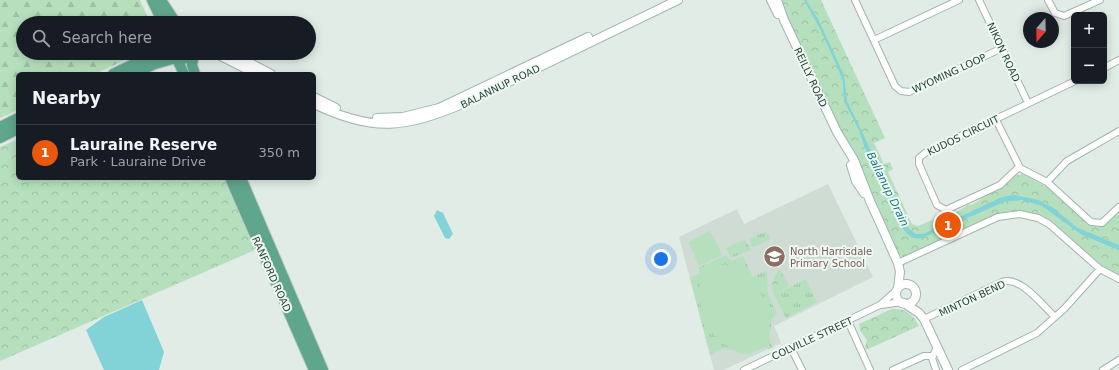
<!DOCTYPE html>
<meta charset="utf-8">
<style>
:root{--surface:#171b24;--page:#242831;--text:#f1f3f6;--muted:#9ea1a6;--line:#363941;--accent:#ea580c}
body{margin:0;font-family:"DejaVu Sans",sans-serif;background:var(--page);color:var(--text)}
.controls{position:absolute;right:12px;top:12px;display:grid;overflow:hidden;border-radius:6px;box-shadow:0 2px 10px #0003}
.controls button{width:36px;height:36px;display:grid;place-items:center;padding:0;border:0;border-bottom:1px solid var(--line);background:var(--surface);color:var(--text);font:20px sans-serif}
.compass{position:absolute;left:1023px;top:12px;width:36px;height:36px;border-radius:50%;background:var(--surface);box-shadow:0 2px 10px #0003;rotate:200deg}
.you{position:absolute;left:661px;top:259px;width:14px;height:14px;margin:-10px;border:3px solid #fff;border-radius:50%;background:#1a73e8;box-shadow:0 0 0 6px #1a73e833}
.badge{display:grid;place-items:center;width:26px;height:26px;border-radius:50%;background:var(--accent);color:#fff;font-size:13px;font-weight:700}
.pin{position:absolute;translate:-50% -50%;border:2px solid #fff;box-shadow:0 1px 4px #0006}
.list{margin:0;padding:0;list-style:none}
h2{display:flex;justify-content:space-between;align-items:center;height:52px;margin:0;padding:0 16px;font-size:17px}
h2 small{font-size:13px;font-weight:400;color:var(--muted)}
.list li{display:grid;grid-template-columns:26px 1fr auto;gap:12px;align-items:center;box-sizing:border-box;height:56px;padding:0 16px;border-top:1px solid var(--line)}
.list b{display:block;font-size:15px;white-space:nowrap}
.list p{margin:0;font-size:13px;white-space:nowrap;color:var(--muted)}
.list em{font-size:13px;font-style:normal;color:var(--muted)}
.icon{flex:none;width:22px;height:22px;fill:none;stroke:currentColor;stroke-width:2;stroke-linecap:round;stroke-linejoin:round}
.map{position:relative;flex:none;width:1119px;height:370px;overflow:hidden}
.search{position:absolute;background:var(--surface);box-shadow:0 2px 10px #0003;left:16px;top:16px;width:300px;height:44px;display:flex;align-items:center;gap:10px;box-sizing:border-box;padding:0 14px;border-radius:22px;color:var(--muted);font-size:15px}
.panel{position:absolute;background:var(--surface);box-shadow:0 2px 10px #0003;left:16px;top:72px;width:300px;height:108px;border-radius:6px}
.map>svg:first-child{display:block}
.built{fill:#cedcd4}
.grass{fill:url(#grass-tufts)}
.forest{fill:url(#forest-firs)}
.park{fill:url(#park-crowns)}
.garden{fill:#b6e0bd}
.water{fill:#82d3d7}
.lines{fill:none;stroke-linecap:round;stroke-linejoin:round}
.minor-casing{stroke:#a2b4ac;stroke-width:8}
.tertiary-casing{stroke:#a2b4ac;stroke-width:10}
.primary-casing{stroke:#c0c9c6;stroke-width:12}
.minor{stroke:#fff;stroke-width:6}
.tertiary{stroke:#fff;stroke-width:8}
.primary{stroke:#60a68c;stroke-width:10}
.labels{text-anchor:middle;stroke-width:4;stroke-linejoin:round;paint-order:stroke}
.street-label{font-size:10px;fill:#1f3e32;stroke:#f0f8f4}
.education-label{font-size:10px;fill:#785e54;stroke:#f0f8f4;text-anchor:start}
.water-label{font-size:11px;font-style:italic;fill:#137980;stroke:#f0f8f4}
</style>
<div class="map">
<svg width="1119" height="370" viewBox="0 0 1119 370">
<defs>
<pattern id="grass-tufts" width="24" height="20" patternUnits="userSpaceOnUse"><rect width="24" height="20" fill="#b6e0bd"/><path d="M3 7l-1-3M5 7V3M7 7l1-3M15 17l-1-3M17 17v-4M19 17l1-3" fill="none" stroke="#9cc1a3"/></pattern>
<pattern id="forest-firs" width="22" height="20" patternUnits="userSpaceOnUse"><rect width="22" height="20" fill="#b6e0bd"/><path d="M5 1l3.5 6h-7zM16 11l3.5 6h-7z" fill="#9cc1a3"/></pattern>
<pattern id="park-crowns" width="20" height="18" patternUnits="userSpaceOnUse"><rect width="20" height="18" fill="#b6e0bd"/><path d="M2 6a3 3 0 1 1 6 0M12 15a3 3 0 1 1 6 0" fill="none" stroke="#9cc1a3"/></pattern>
</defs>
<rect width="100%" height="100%" fill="#e0ece5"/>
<path class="built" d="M828 184 873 277 774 326 781 343 723 370H714L679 237 737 209 744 224Z"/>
<path class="grass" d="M766 231 770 237 769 240 753 248 749 239Z
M744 240 747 242 751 250 731 258 726 248Z
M726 255 731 261 743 256 753 277 765 271 767 273 768 294 777 314 772 319 769 339 773 348 769 349 765 347C740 358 748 354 724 348L710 355 690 278 700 273 698 268Z
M806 279 817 302 786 318 774 295Z"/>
<path class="forest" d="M0 0H140L150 23H23V53H140L95 74H18V110L0 118Z"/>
<path class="park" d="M779 0H821L885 138 874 143 884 164 890 162 893 169 888 172 912 224 918 226 953 211 956 212 965 207 967 204 971 205 980 200 981 197 1005 185 1017 175 1023 174 1049 188 1093 226H1103L1115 215H1119V277L1089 257 1047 220 999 214 904 258 897 253Z
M18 139V178H224L255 250 0 361V147Z
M780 269 789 286 774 295C770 285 773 276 780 269Z
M892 309C906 308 913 314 919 326L866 350 865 347 867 340 860 331 859 324Z"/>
<path class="garden" d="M710 231 716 242 715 244H717L722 255 699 266 694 255 696 253H693L688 242Z
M726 265C733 266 740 269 746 273 763 288 783 337 754 349 746 352 738 351 730 347 697 332 684 263 726 265Z"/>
<path class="water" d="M804 0H806L818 19 844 75 847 101 909 229 916 234H923L1002 197 1015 195 1038 200 1052 207 1078 228 1119 245V250L1082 235 1042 206 1022 200 1004 202 922 238C914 240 908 236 903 229L865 148 858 128 844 101 843 82 837 66 820 29Z
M437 210 443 213 453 234 449 239 445 238 434 216Z
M142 300 164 352 159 370H104L86 330 104 317Z"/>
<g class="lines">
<defs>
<path id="minor" d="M855 0 895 86 901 91 909 92 1002 48
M979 0 1028 103
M1048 0 1055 13 1064 16 1100 0
M874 40 959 0
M1104 68 1119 60
M996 120 1020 168 1047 182 1091 222 1102 223 1119 207
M1019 167 1000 185 946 210 937 205 919 164V158L925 153 1075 81
M1047 182 1067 161 1119 131
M898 263 998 217 1020 214 1038 218 1049 224 1100 269 1119 279
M881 305 902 302
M924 319 1002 282C1020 275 1043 306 1055 317
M848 321 870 370
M791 348 802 370
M744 370 880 305 897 290
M893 370 924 356H932
M936 370 932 358 937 347
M962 370 1037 333 1064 309 1100 269
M1103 370 1119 360"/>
<path id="tertiary" d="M771 0 778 14
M777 0 784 20 837 132 854 160 870 201 898 263 900 272 898 288
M215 53 256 74
M231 53 271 74
M314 97 336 108
M314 104C374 133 405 128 465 103L678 0
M377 118 403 117 439 108 588 37
M851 165 856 181 864 193
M896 294a10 10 0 1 1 20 0a10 10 0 1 1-20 0Z
M904 303 919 313 924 319 948 370"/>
<path id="primary" d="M152 0 163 23
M161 0 176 23
M194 54 192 65 195 74
M171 55C180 61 187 60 194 53
M177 59 184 74
M113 74 156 53
M133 74 155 64 176 58
M0 127 18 118
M0 138 18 129
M230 178 314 370
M241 178 323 370"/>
</defs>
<use href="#minor" class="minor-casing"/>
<use href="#tertiary" class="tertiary-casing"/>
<use href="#primary" class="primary-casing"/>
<use href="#minor" class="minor"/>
<use href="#tertiary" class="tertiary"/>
<use href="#primary" class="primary"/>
</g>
<defs>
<symbol id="school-disc" viewBox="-11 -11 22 22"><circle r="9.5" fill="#8d6e63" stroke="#f0f8f4"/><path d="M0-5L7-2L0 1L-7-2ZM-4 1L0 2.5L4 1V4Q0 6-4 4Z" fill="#fff"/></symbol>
</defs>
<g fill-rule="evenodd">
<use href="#school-disc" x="762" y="244" width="25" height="25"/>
</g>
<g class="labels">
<g class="street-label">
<text transform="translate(1004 52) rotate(65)" y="4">NIKON ROAD</text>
<text transform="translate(949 73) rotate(-25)" y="4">WYOMING LOOP</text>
<text transform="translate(811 77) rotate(65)" y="4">REILLY ROAD</text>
<text transform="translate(500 86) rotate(-26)" y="4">BALANNUP ROAD</text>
<text transform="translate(963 135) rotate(-26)" y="4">KUDOS CIRCUIT</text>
<text transform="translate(272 274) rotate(66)" y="4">RANFORD ROAD</text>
<text transform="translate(972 298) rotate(-25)" y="4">MINTON BEND</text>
<text transform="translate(812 338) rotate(-25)" y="4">COLVILLE STREET</text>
</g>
<g class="education-label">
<text x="790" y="255">North Harrisdale<tspan x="790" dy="12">Primary School</tspan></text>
</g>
<g class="water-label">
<text transform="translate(888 189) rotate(64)" y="4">Ballanup Drain</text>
</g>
</g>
</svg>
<div class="controls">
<button>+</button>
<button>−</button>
</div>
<svg class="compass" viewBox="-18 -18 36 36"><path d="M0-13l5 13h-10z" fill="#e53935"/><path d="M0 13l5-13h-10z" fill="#9ea1a6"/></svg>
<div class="you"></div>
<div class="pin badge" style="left:948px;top:225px">1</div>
<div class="search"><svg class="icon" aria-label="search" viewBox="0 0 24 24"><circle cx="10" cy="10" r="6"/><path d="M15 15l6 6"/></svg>Search here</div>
<section class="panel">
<h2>Nearby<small></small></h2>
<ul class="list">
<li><span class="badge">1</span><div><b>Lauraine Reserve</b><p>Park · Lauraine Drive</p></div><em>350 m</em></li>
</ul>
</section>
</div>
